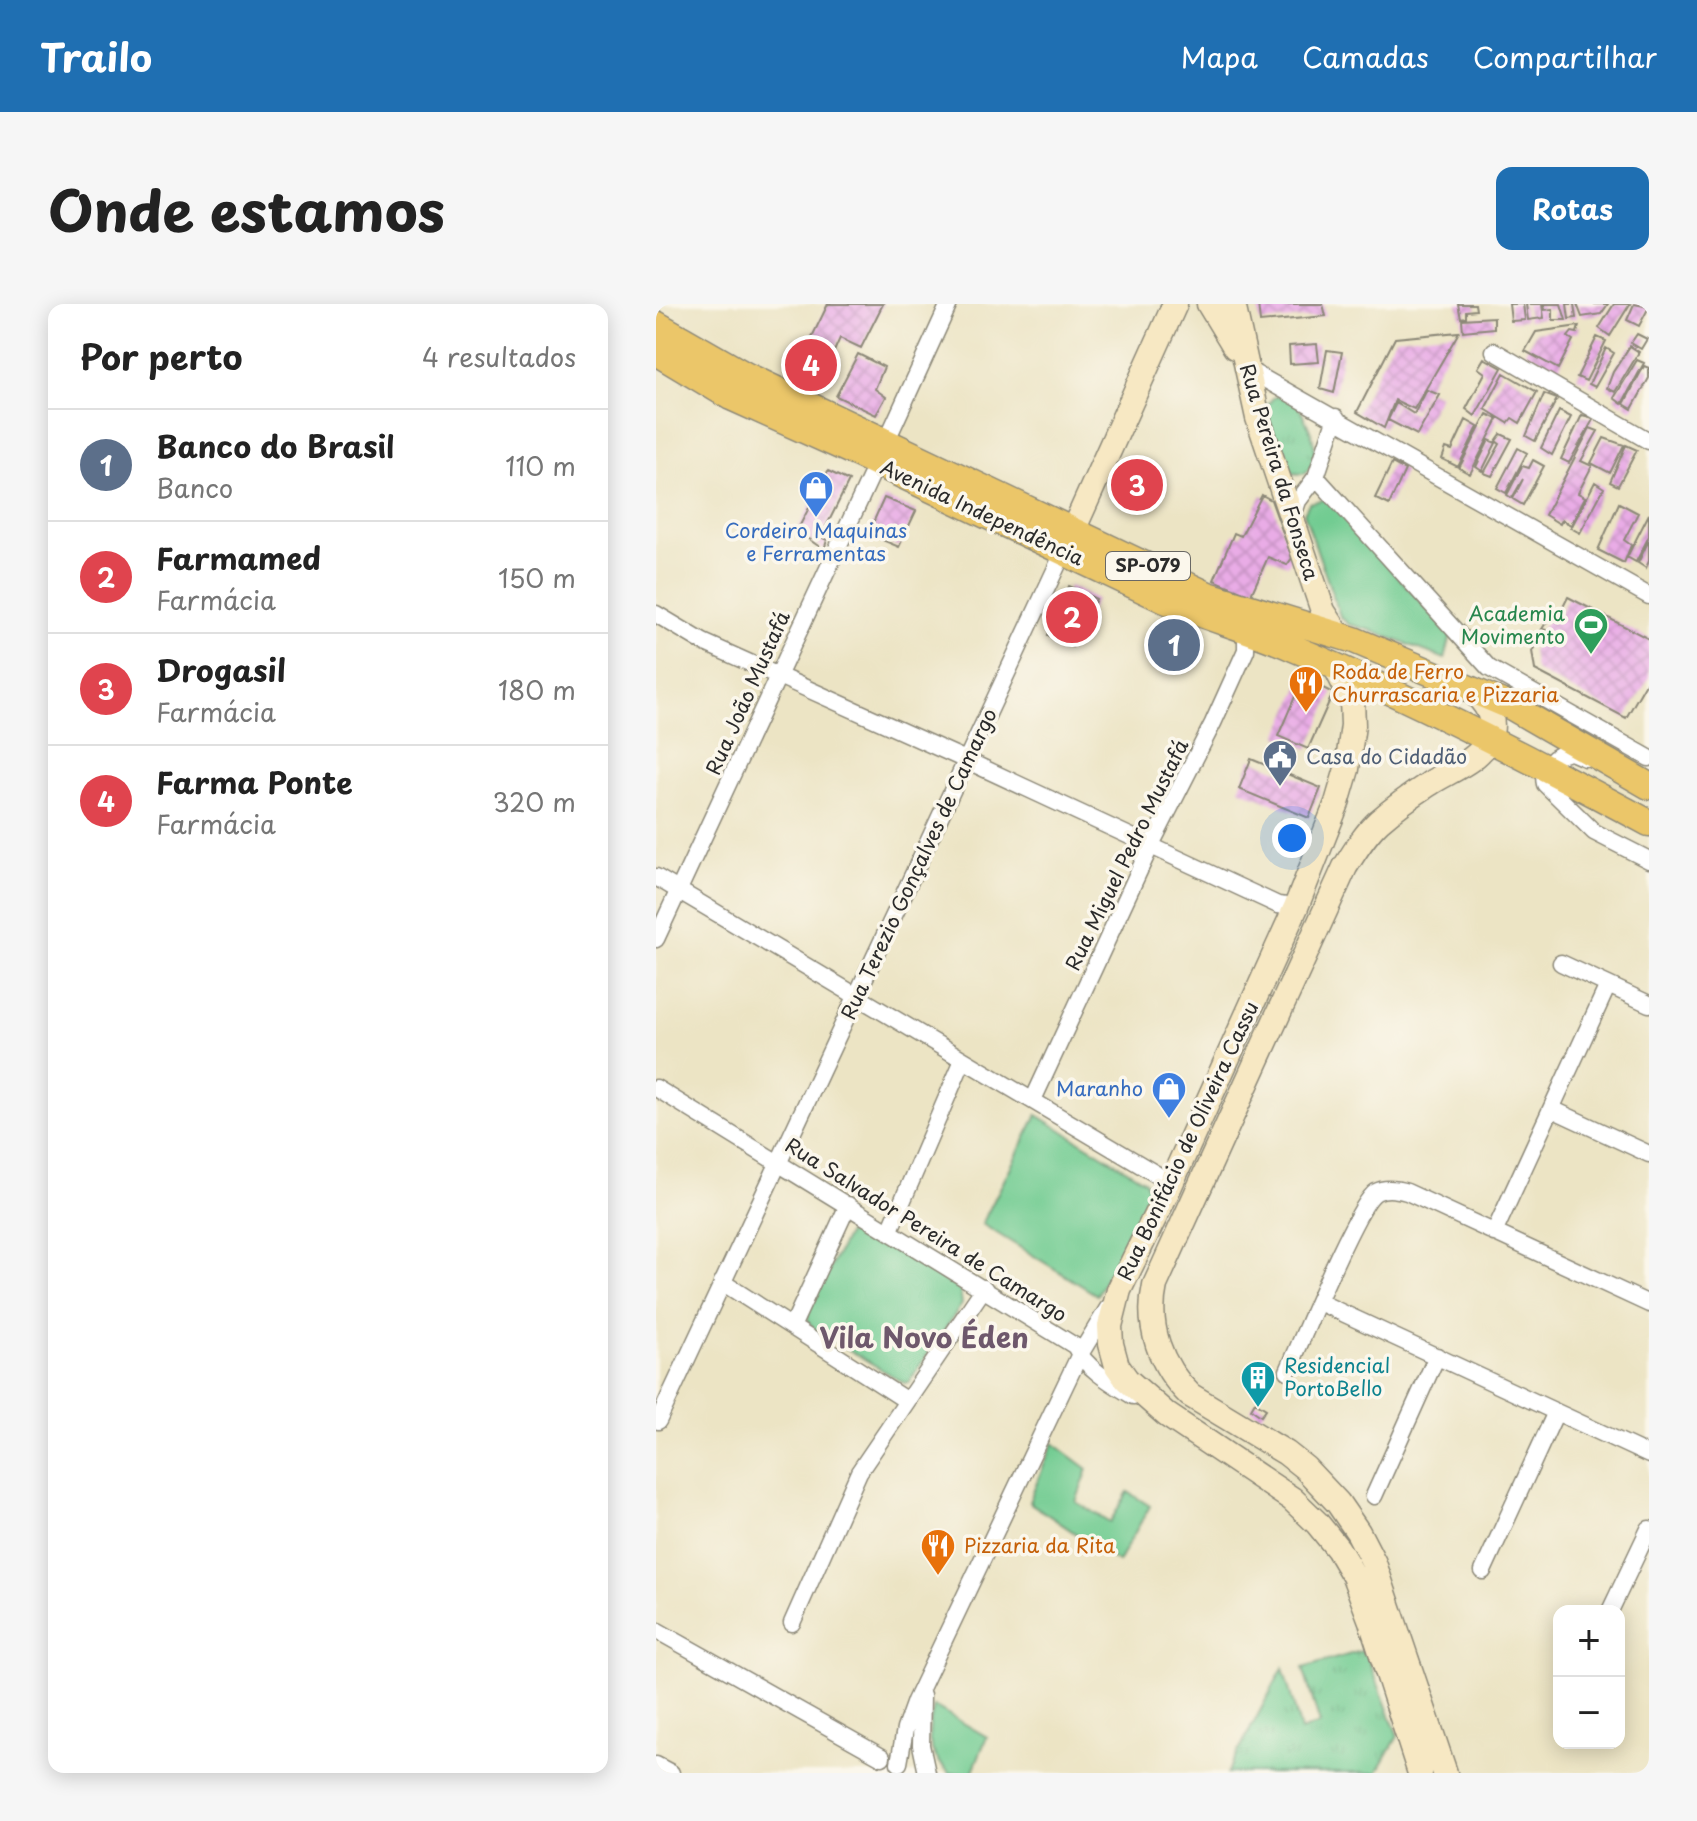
<!DOCTYPE html>
<html lang="pt">
<meta charset="utf-8">
<style>
:root{--surface:#fff;--page:#f6f6f6;--text:#222;--muted:#767676;--line:#e0e0e0;--accent:#1f6fb2}
body{margin:0;font-family:"Playpen Sans",sans-serif;background:var(--page);color:var(--text)}
.controls{position:absolute;right:24px;bottom:24px;display:grid;overflow:hidden;border-radius:16px;box-shadow:0 4px 20px #0003}
.controls button{width:72px;height:72px;display:grid;place-items:center;padding:0;border:0;border-bottom:2px solid var(--line);background:var(--surface);color:var(--text);font:40px sans-serif}
.you{position:absolute;left:636px;top:534px;width:28px;height:28px;margin:-20px;border:6px solid #fff;border-radius:50%;background:#1a73e8;box-shadow:0 0 0 12px #1a73e833}
.badge{display:grid;place-items:center;width:52px;height:52px;border-radius:50%;background:var(--accent);color:#fff;font-size:26px;font-weight:700}
.pin{position:absolute;translate:-50% -50%;border:4px solid #fff;box-shadow:0 2px 8px #0006}
.list{margin:0;padding:0;list-style:none}
h2{display:flex;justify-content:space-between;align-items:center;height:104px;margin:0;padding:0 32px;font-size:34px}
h2 small{font-size:26px;font-weight:400;color:var(--muted)}
.list li{display:grid;grid-template-columns:52px 1fr auto;gap:24px;align-items:center;box-sizing:border-box;height:112px;padding:0 32px;border-top:2px solid var(--line)}
.list b{display:block;font-size:30px;white-space:nowrap}
.list p{margin:0;font-size:26px;white-space:nowrap;color:var(--muted)}
.list em{font-size:26px;font-style:normal;color:var(--muted)}
.map{position:relative;flex:none;width:993px;height:1469px;overflow:hidden;border-radius:16px}
header{display:flex;align-items:center;gap:48px;box-sizing:border-box;height:112px;padding:0 40px;background:var(--accent);color:#fff}
header strong{font-size:38px}
nav{display:flex;gap:44px;margin-inline-start:auto;font-size:28px}
.intro{display:flex;align-items:center;justify-content:space-between;box-sizing:border-box;height:192px;padding:0 48px}
h1{margin:0;font-size:56px}
.button{padding:20px 36px;border-radius:16px;background:var(--accent);color:#fff;font-size:28px;font-weight:700}
main{display:flex;gap:48px;padding:0 48px}
aside{flex:1;background:var(--surface);border-radius:16px;box-shadow:0 4px 20px #0003}
.map>svg:first-child{display:block}
.grass{fill:url(#grass-tufts);stroke:#4e7c5e;stroke-width:2}
.park{fill:#72cc92;stroke:#4e7c5e;stroke-width:2}
.building{fill:url(#building-cross-hatch)}
.lines{fill:none;stroke-linecap:round;stroke-linejoin:round}
.street-casing{stroke:#8c8878;stroke-width:19}
.secondary-casing{stroke:#8c8878;stroke-width:27}
.primary-casing{stroke:#8c8878;stroke-width:29}
.street{stroke:#fff;stroke-width:16}
.secondary{stroke:#f7e8c3;stroke-width:24}
.primary{stroke:#ebc669;stroke-width:26}
.labels{text-anchor:middle;stroke-width:7;stroke-linejoin:round;paint-order:stroke}
.shield{fill:#fbf7ec;stroke:#696865;stroke-width:2}
.shield-label{font-size:18px;font-weight:bold;fill:#2b2b2b}
.street-label{font-size:20px;fill:#2b2b2b;stroke:#fbf7ec}
.shop-label{font-size:20px;fill:#366cbe;stroke:#fbf7ec}
.leisure-label{font-size:20px;fill:#27864d;stroke:#fbf7ec;text-anchor:end}
.food-label{font-size:20px;fill:#c56008;stroke:#fbf7ec;text-anchor:start}
.service-label{font-size:20px;fill:#4e5e75;stroke:#fbf7ec;text-anchor:start}
.culture-label{font-size:20px;fill:#0d838f;stroke:#fbf7ec;text-anchor:start}
.district-label{font-size:28px;font-weight:bold;fill:#6e586c;stroke:#fbf7ec}
</style>
<header>
<strong>Trailo</strong>
<nav><a>Mapa</a><a>Camadas</a><a>Compartilhar</a></nav>
</header>
<div class="intro"><h1>Onde estamos</h1><a class="button">Rotas</a></div>
<main>
<aside>
<h2>Por perto<small>4 resultados</small></h2>
<ul class="list">
<li><span class="badge" style="background:#5c6f8a">1</span><div><b>Banco do Brasil</b><p>Banco</p></div><em>110 m</em></li>
<li><span class="badge" style="background:#e0444e">2</span><div><b>Farmamed</b><p>Farmácia</p></div><em>150 m</em></li>
<li><span class="badge" style="background:#e0444e">3</span><div><b>Drogasil</b><p>Farmácia</p></div><em>180 m</em></li>
<li><span class="badge" style="background:#e0444e">4</span><div><b>Farma Ponte</b><p>Farmácia</p></div><em>320 m</em></li>
</ul>
</aside>
<div class="map">
<svg width="993" height="1469" viewBox="0 0 993 1469">
<defs>
<pattern id="grass-tufts" width="24" height="20" patternUnits="userSpaceOnUse" patternTransform="scale(2)"><rect width="24" height="20" fill="#72cc92"/><path d="M3 7l-1-3M5 7V3M7 7l1-3M15 17l-1-3M17 17v-4M19 17l1-3" fill="none" stroke="#63af7e"/></pattern>
<pattern id="building-cross-hatch" width="8" height="8" patternUnits="userSpaceOnUse" patternTransform="scale(2)"><rect width="8" height="8" fill="#e9ace6"/><path d="M0 0l8 8M0 8l8-8" fill="none" stroke="#c894c5"/></pattern>
</defs>
<rect width="100%" height="100%" fill="#fbf7ec"/>
<filter id="ink" filterUnits="userSpaceOnUse"><feTurbulence type="fractalNoise" baseFrequency=".0125" numOctaves="2"/><feDisplacementMap in="SourceGraphic" scale="16" xChannelSelector="R" yChannelSelector="G"/><feConvolveMatrix kernelMatrix="1 2 1 2 8 2 1 2 1" color-interpolation-filters="sRGB"/></filter>
<filter id="wash" filterUnits="userSpaceOnUse"><feTurbulence type="fractalNoise" baseFrequency=".006" numOctaves="4" result="noise"/><feDisplacementMap in="SourceGraphic" scale="32" xChannelSelector="R" yChannelSelector="G"/><feGaussianBlur stdDeviation="1.8" result="paint"/><feColorMatrix in="noise" values="0 0 0 0 0 0 0 0 0 0 0 0 0 0 0 0 0 1.4 0 .05"/><feComposite in="paint" operator="in"/></filter>
<g filter="url(#wash)">
<rect width="100%" height="100%" fill="#ece4c4"/>
<path class="grass" d="M622 92 639 96C650 116 672 153 648 170L630 169 609 104 617 94Z
M709 1346 742 1432 721 1469H571L627 1364 645 1427 664 1420 647 1364Z"/>
<path class="park" d="M669 195 674 197 795 331 789 355 714 326 692 320 684 312 648 209 653 199Z
M381 811 489 877 493 890 441 991 326 920Z
M199 922 304 986 306 1000 253 1078 248 1079 157 1024 152 1018V1007L194 925Z
M397 1139 432 1165 420 1198 454 1218 472 1188 494 1202 462 1258 373 1198Z
M278 1402 331 1433 316 1469H294C270 1448 270 1431 278 1402Z"/>
<g id="blocks">
<path class="building" d="M172 0H227L205 44 184 34 176 52 153 39Z
M602 0H667L670 12 604 18Z
M802 0H819L820 6 810 7V13L805 14Z
M853 0H867L869 16 855 17Z
M870 0H886L888 14 872 16Z
M888 0H905L910 16H897V5L889 6Z
M911 0H918L920 14 913 15Z
M921 0H952L945 10 926 13Z
M958 0H974L954 32 943 24Z
M978 0 993 3 983 22 971 16Z
M838 13V24L807 27 806 15Z
M923 22 921 29 916 28 912 33 917 36 902 65 869 47 880 28Z
M803 28 758 105 739 96 728 124 701 108 739 34Z
M981 30 991 35 985 45 975 39Z
M941 33 950 37 930 77 921 73Z
M661 40 663 58 634 60 633 42Z
M151 41 172 52 158 80 137 69Z
M974 42 983 48 959 88 951 84 957 68Z
M950 44 958 49 939 83 933 80Z
M671 46 686 48 678 89 664 85Z
M202 50 228 63 219 85 230 93 220 111 180 92Z
M828 54 846 64 819 112 810 105 829 69 822 64Z
M981 56 988 59 966 100 958 94Z
M988 62 993 64V74L976 105 968 100Z
M848 69 881 88 864 119 856 114 852 119 829 105Z
M771 86 784 91 761 131 732 116 740 99 758 110Z
M888 90 901 95 879 137 870 132Z
M903 107 915 113 896 151 885 144Z
M831 110 842 115 814 170 803 164Z
M926 111 938 114 913 159 905 155Z
M810 116 822 123 802 163 786 155 790 144 796 146Z
M934 124 942 127 925 157 936 162 922 189 929 193 915 221 906 216 904 220 889 211Z
M845 130 856 135 836 172 828 169 844 140 840 137Z
M948 134 968 141 954 169 935 159Z
M833 136 840 139 826 167 820 163Z
M970 141 981 146 962 182 954 178Z
M862 144 871 149 850 189 841 184Z
M877 156 888 162 867 201 857 195 867 175 856 194 851 191 866 162 873 164Z
M736 159 749 166 733 201 719 194Z
M472 160 502 174 489 201 460 188Z
M172 167 193 177 165 233 171 236 168 246 141 227Z
M939 178 948 184 924 229 915 224Z
M606 191 615 196 636 254 631 261 612 253 595 291 558 276 578 229 585 232Z
M228 194 260 207 243 243 212 230Z
M963 199 982 209 968 236 975 241 968 259 942 246Z
M993 210V232L980 258 971 253Z
M993 236V257L990 264 982 259Z
M413 282 440 295 416 343 392 331Z
M912 293 993 335V374L970 414 879 366 876 347 890 326 886 325 893 314 900 317Z
M647 374 677 389 652 445 622 432Z
M595 455 665 484 653 514 583 485Z
M599 1098 610 1105 605 1112 595 1105Z"/>
</g>
</g>
<g filter="url(#ink)">
<use href="#blocks" fill-opacity="0" stroke="#8c8878" stroke-width="2"/>
<g class="lines">
<defs>
<path id="street" d="M838 47 993 137
M589 64 993 292
M230 138 293 0
M660 173 833 364 993 454
M637 212 642 197 660 173 680 113
M0 310 47 338 312 457 622 601 640 603
M929 454 915 448C898 450 885 463 889 480L938 528 993 556
M0 573 515 879
M0 635 221 159
M905 659 993 700
M0 784 419 1042C429 1064 457 1080 477 1092
M377 796 495 541 557 419 590 346V333L584 324
M896 805 993 850
M234 926 307 756
M838 929 952 681
M66 978 251 1097
M663 998 993 1151
M136 1023 192 901
M632 1067C645 1038 701 899 720 888 729 883 741 885 751 888L993 1000
M2 1117 408 247
M718 1192 781 1052
M827 1267 900 1108
M954 1307 993 1225
M136 1319 203 1168 328 984
M0 1326 226 1453
M266 1391 265 1441 271 1469
M243 1459 249 1425 259 1397 423 1052 452 1004
M0 1461 15 1469"/>
<path id="secondary" d="M553 0 579 43
M577 0 602 114 667 307 682 330
M410 242 519 0
M679 362 696 396 697 421 691 465 681 499 640 603 511 888 463 986 454 1022 455 1040 461 1062 471 1076 511 1111 636 1195 661 1219 682 1245 698 1272 715 1317 764 1469
M789 1469 718 1259 702 1228 682 1199 649 1164 630 1149 534 1091C504 1062 490 1022 499 981L689 563C699 547 709 530 723 517 738 504 756 491 773 480 792 467 823 457 833 435 842 414 829 398 815 386"/>
<path id="primary" d="M0 20 89 71 552 291 698 336 856 403 993 482
M0 48 75 93 204 151 509 296C551 314 594 325 635 343 758 395 876 456 993 519"/>
</defs>
<use href="#street" class="street-casing"/>
<use href="#secondary" class="secondary-casing"/>
<use href="#primary" class="primary-casing"/>
<use href="#street" class="street"/>
<use href="#secondary" class="secondary"/>
<use href="#primary" class="primary"/>
</g>
</g>
<defs>
<symbol id="shop-pin" viewBox="-11 -11 22 30"><path d="M0 17L-7.5 6A9.5 9.5 0 1 1 7.5 6Z" fill="#3f7fe0" stroke="#fbf7ec"/><path d="M-5-2.5h2.3a2.7 3.5 0 0 1 5.4 0H5L5.5 6h-11ZM-1.5-2.5h3a1.5 2.3 0 0 0-3 0Z" fill="#fff"/></symbol>
<symbol id="stadium-pin" viewBox="-11 -11 22 30"><path d="M0 17L-7.5 6A9.5 9.5 0 1 1 7.5 6Z" fill="#2e9e5b" stroke="#fbf7ec"/><path d="M0-5a6.5 5 0 1 0 0 10a6.5 5 0 1 0 0-10ZM-3.5-1.8h7v3.6h-7Z" fill="#fff"/></symbol>
<symbol id="restaurant-pin" viewBox="-11 -11 22 30"><path d="M0 17L-7.5 6A9.5 9.5 0 1 1 7.5 6Z" fill="#e8710a" stroke="#fbf7ec"/><path d="M-5-6h1v4h1v-4h1v4h1v-4h1v5L-1.5 .5V6h-2V.5L-5-1ZM5-6V6H3V1.5H1.5Q1.5-4 5-6Z" fill="#fff"/></symbol>
<symbol id="civic-pin" viewBox="-11 -11 22 30"><path d="M0 17L-7.5 6A9.5 9.5 0 1 1 7.5 6Z" fill="#5c6f8a" stroke="#fbf7ec"/><path d="M-.6-6.5H3V-4.5H.6V-3L4-1V1h2V6H-6V1h2V-1L-.6-3ZM-1.2 2.5V6h2.4V2.5Z" fill="#fff"/></symbol>
<symbol id="building-pin" viewBox="-11 -11 22 30"><path d="M0 17L-7.5 6A9.5 9.5 0 1 1 7.5 6Z" fill="#0f9aa8" stroke="#fbf7ec"/><path d="M-4-6H4V6H1V3H-1V6H-4ZM-2.5-4.3h1.7v1.8h-1.7ZM.8-4.3h1.7v1.8H.8ZM-2.5-1h1.7V.8h-1.7ZM.8-1h1.7V.8H.8Z" fill="#fff"/></symbol>
</defs>
<g fill-rule="evenodd">
<use href="#shop-pin" x="140" y="164" width="40" height="54"/>
<use href="#stadium-pin" x="915" y="301" width="40" height="54"/>
<use href="#restaurant-pin" x="630" y="359" width="40" height="54"/>
<use href="#civic-pin" x="604" y="433" width="40" height="54"/>
<use href="#shop-pin" x="493" y="765" width="40" height="54"/>
<use href="#building-pin" x="582" y="1054" width="40" height="54"/>
<use href="#restaurant-pin" x="262" y="1222" width="40" height="54"/>
</g>
<g class="labels">
<rect class="shield" x="450" y="248" width="84" height="28" rx="6"/>
<g class="shield-label">
<text x="492" y="268">SP-079</text>
</g>
<g class="street-label">
<text transform="translate(623 168) rotate(73)" y="7">Rua Pereira da Fonseca</text>
<text transform="translate(326 209) rotate(25)" y="7">Avenida Independência</text>
<text transform="translate(92 389) rotate(-66)" y="7">Rua João Mustafá</text>
<text transform="translate(471 551) rotate(-64)" y="7">Rua Miguel Pedro Mustafá</text>
<text transform="translate(263 560) rotate(-65)" y="7">Rua Terezio Gonçalves de Camargo</text>
<text transform="translate(532 837) rotate(-65)" y="7">Rua Bonifácio de Oliveira Cassu</text>
<text transform="translate(270 926) rotate(32)" y="7">Rua Salvador Pereira de Camargo</text>
</g>
<g class="shop-label">
<text x="160" y="234">Cordeiro Maquinas<tspan x="160" dy="23">e Ferramentas</tspan></text>
<text x="487" y="792" text-anchor="end">Maranho</text>
</g>
<g class="leisure-label">
<text x="909" y="317">Academia<tspan x="909" dy="23">Movimento</tspan></text>
</g>
<g class="food-label">
<text x="676" y="375">Roda de Ferro<tspan x="676" dy="23">Churrascaria e Pizzaria</tspan></text>
<text x="308" y="1249">Pizzaria da Rita</text>
</g>
<g class="service-label">
<text x="650" y="460">Casa do Cidadão</text>
</g>
<g class="culture-label">
<text x="628" y="1069">Residencial<tspan x="628" dy="23">PortoBello</tspan></text>
</g>
<g class="district-label">
<text x="268" y="1044">Vila Novo Éden</text>
</g>
</g>
</svg>
<div class="controls">
<button>+</button>
<button>−</button>
</div>
<div class="you"></div>
<div class="pin badge" style="left:518px;top:341px;background:#5c6f8a">1</div>
<div class="pin badge" style="left:416px;top:313px;background:#e0444e">2</div>
<div class="pin badge" style="left:481px;top:181px;background:#e0444e">3</div>
<div class="pin badge" style="left:155px;top:61px;background:#e0444e">4</div>
</div>
</main>
